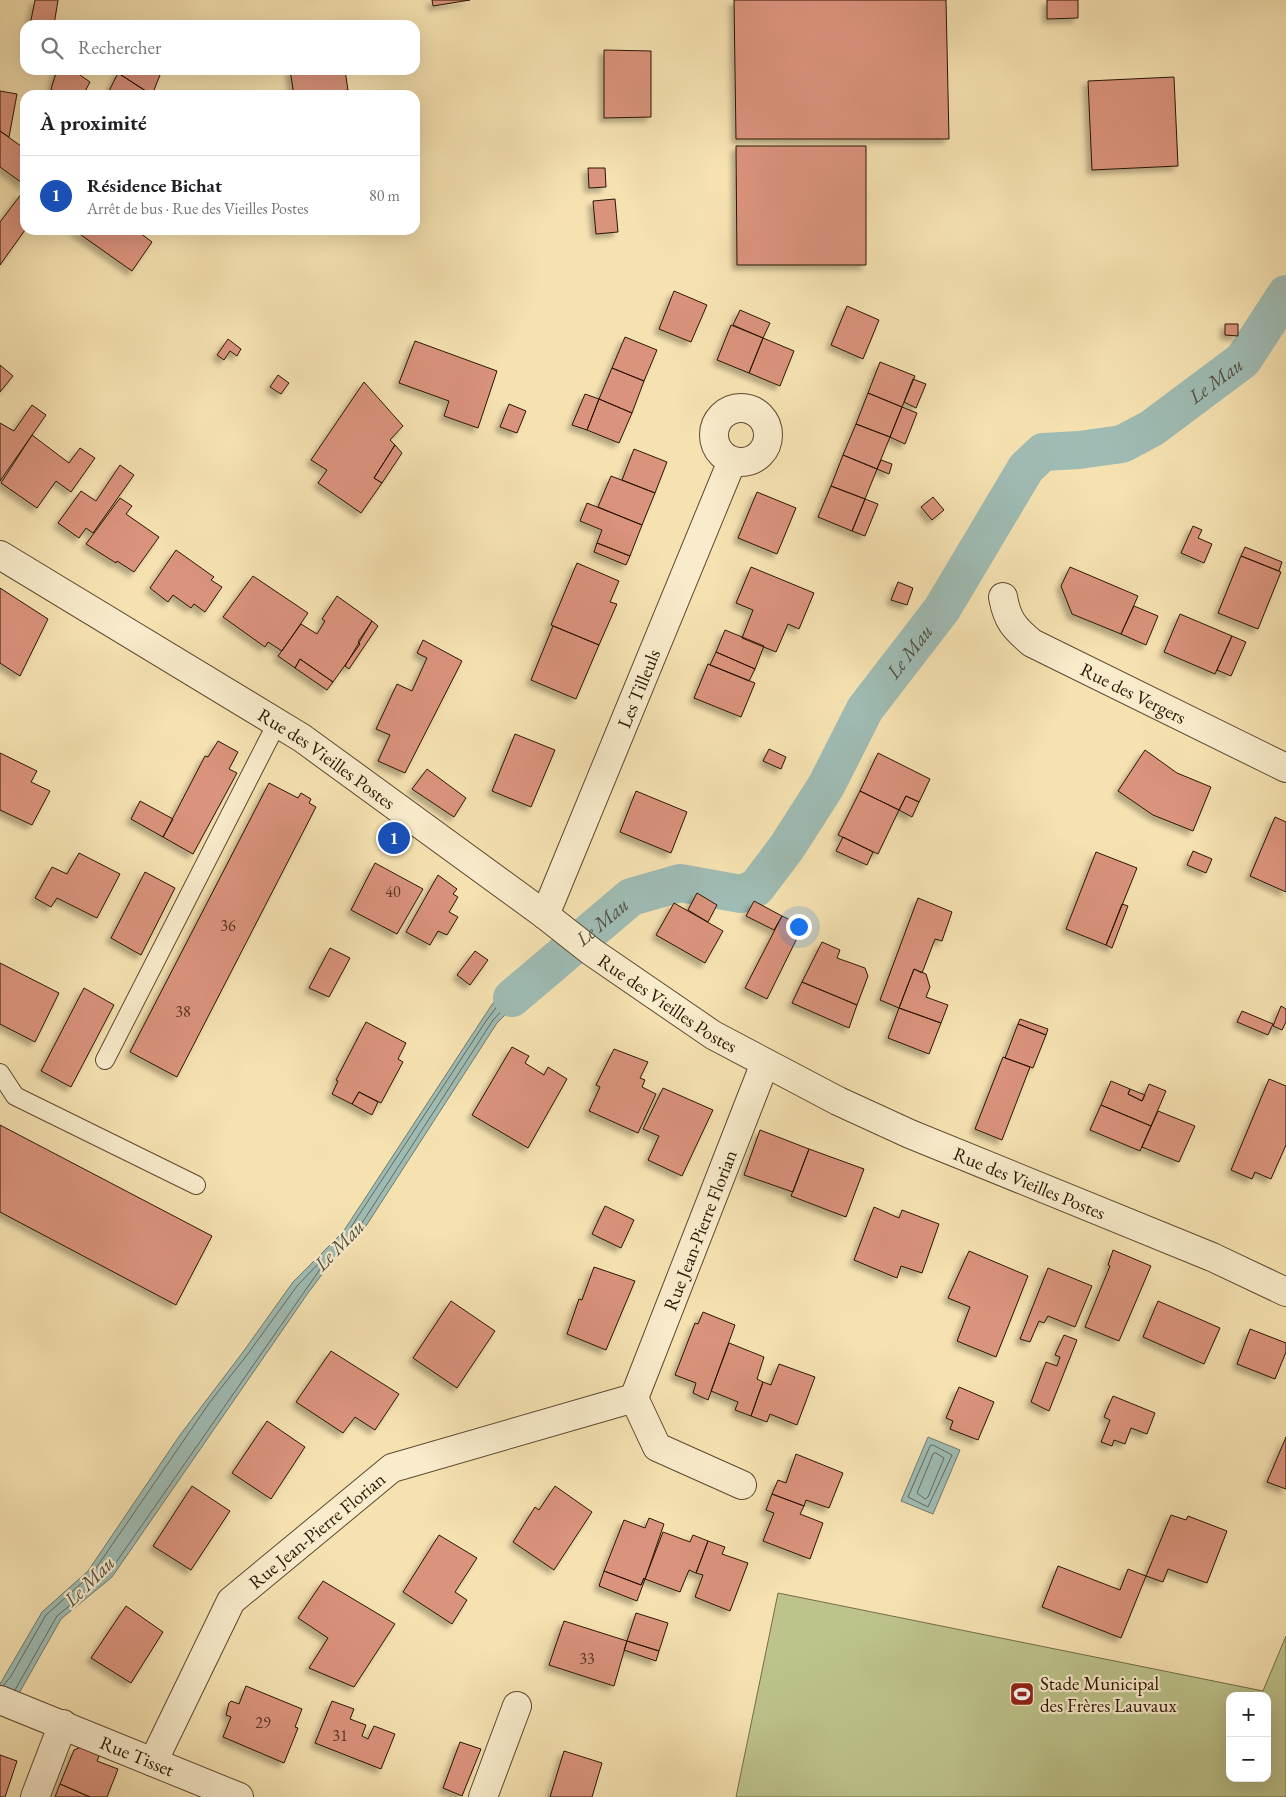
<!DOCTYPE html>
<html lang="fr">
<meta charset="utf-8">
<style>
:root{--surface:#fff;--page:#f6f6f6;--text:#202124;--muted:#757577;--line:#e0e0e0;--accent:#111827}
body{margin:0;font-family:"EB Garamond",serif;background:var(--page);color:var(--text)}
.controls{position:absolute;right:15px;bottom:15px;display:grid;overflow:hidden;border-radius:10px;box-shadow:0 5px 20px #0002}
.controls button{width:45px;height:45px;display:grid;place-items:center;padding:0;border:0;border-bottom:1px solid var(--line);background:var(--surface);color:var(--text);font:25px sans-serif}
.you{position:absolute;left:798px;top:926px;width:18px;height:18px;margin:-12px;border:4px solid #fff;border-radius:50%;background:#1a73e8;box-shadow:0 0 0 8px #1a73e833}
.badge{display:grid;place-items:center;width:32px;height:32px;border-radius:50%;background:var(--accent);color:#fff;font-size:16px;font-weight:700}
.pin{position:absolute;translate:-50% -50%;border:2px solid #fff;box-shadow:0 1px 5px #0006}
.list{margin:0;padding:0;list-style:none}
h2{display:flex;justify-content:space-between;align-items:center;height:65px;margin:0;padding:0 20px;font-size:21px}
h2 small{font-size:16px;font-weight:400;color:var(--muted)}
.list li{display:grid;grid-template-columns:32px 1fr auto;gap:15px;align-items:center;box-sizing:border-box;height:80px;padding:0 20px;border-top:1px solid var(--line)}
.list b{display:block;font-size:19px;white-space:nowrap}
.list p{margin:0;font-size:16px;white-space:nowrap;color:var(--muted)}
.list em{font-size:16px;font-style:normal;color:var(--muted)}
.icon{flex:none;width:28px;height:28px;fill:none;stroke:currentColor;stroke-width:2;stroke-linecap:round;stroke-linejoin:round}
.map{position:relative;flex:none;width:1286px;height:1797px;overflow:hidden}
.search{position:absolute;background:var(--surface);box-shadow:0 5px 20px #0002;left:20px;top:20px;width:400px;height:55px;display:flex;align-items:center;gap:12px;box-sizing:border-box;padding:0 18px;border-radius:15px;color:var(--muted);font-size:19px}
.panel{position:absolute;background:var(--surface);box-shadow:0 5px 20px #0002;left:20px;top:90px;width:400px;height:145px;border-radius:15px}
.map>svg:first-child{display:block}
.green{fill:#bdc38b;stroke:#746c48;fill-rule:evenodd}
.water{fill:#9fbcb4;stroke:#707a6e}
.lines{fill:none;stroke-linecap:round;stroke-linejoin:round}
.shore{stroke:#64695c;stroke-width:1}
.canal{stroke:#9fbcb4;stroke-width:38}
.building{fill:#da937b;stroke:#2a1604;filter:url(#shadow)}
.service-casing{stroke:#5d492f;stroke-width:20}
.minor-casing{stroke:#5d492f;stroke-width:30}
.service{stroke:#f9eccc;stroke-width:18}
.minor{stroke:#f9eccc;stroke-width:28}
.labels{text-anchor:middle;stroke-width:4.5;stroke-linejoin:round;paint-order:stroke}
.number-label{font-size:16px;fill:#563522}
.street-label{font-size:19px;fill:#2a1604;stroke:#f9eccc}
.poi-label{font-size:19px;fill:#2a1604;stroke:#f9eccc;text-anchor:start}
.water-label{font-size:20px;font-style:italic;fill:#535042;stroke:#f9eccc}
</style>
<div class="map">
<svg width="1286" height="1797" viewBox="0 0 1286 1797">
<defs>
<filter id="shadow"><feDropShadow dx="-4.5" dy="4.5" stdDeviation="2.5" flood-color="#0004"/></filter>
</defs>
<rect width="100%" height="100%" fill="#f6e2b1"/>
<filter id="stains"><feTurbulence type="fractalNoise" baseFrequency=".004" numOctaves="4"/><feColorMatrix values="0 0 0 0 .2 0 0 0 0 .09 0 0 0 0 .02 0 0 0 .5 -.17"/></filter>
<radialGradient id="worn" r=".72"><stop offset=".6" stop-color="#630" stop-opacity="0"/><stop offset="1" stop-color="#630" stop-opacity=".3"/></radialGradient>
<path class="green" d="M778 1593 1263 1691 1286 1636V1797H736ZM1230 1696H1267V1778H1230Z"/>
<path class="water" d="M541 956 559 971 522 998 497 1023 366 1226 332 1261 308 1293 112 1577 61 1619 14 1702 0 1698V1684L42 1612 88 1571 180 1435 243 1352 293 1282 343 1232 491 1006 513 977Z
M928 1437 960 1450 933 1514 901 1501Z"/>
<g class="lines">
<path class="shore" d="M539 963 548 969 549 972 518 994 493 1020 362 1223 352 1230 351 1227 486 1021 516 981Z
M933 1445 952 1455 928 1507 908 1497 930 1446Z
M936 1453 944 1458 928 1497 925 1499 917 1493 933 1454Z
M3 1686 11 1676 46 1615 92 1574 210 1402 247 1355 297 1286 320 1262H323V1265L108 1574 57 1616 15 1690"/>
<path class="canal" id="s1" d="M512 998 631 897 680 883 741 894 756 888 787 847 826 786 865 709 942 609 1026 468 1043 452 1079 450 1122 444 1152 428 1243 360 1286 294"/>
</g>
<path class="building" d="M35 0H58L54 25H30Z
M432 0H470L433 6Z
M734 0H946L949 139H736Z
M1047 0H1078V18L1047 19Z
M604 50 651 51V117L604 118Z
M57 70H73L90 82 83 95H59L51 89Z
M119 70H162L152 95 118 73Z
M290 70H345L348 90 314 95H294Z
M118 73 152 95H107Z
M1174 77 1178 166 1092 170 1088 81Z
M0 91 17 94 9 137 0 131Z
M0 131 25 149V185L0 167Z
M736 146H866V265H737Z
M588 168H605L606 187 589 188Z
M22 193 25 196V230L0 265V222Z
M615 199 618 232 596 234 593 201Z
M74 230H136L152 242 132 271Z
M674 291 707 305 691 342 659 329Z
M847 306 879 320 863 359 831 345Z
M740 310 770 323 763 338 733 325Z
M1225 324H1238V336L1225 335Z
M731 325 763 338 749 373 717 360Z
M625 337 657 350 644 381 612 368Z
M763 338 794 351 780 386 749 373Z
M228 339 241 349 237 356 230 351 224 360 217 355Z
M415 341 497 371 478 428 444 416 449 401 399 383Z
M880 362 915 376 902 407 868 393Z
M0 365 13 376 0 392Z
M612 368 644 381 632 413 599 399Z
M278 375 289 383 281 394 270 387Z
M913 379 926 384 916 408 904 402Z
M364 382 403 426 390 440 395 445 374 478 382 483 361 513 318 483 327 470 311 460Z
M868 393 902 407 890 437 856 424Z
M585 394 599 399 587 430 572 425Z
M599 399 632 413 619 443 587 430Z
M509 404 526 411 517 433 500 427Z
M32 405 46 415 0 481V423L14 431Z
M902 407 917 413 905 444 890 437Z
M856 424 890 437 877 469 843 455Z
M32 435 69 463 80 448 95 458 71 492 56 481 37 508 1 483Z
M395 445 402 453 382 483 374 478Z
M634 449 667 462 655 493 622 480Z
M843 455 877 469 865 499 831 486Z
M881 460 892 464 889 474 877 469Z
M120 465 134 475 93 533 86 528 79 538 58 523 81 491 96 501Z
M611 476 655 493 642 525 598 507Z
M831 486 865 499 852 531 818 517Z
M757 492 796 508 777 554 738 538Z
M933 497 944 510 932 520 921 507Z
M120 498 132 506 126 514 159 537 134 572 117 561 116 563 86 544Z
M865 499 878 504 865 536 852 531Z
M587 503 642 525 630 556 597 543 602 530 580 521Z
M1193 526 1202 530 1198 538 1212 544 1204 563 1181 553Z
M597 543 630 556 626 565 594 552Z
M1245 547 1282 562 1279 571 1241 556Z
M176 550 214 577 211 580 222 587 205 612 194 604 191 608 173 595 168 602 150 588Z
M1241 556 1281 572 1258 629 1218 613Z
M577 563 619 581 610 602 617 604 599 645 551 625Z
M751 567 814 593 799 629 788 624 776 652 742 638 753 610 736 603Z
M1070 567 1138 596 1121 634 1072 614 1061 586Z
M253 576 308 613 282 651 268 642 265 647 223 617Z
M898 582 913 588 907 605 891 600Z
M0 588 48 619 20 676 0 663Z
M337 596 372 621 358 642 360 644 333 682 300 659 295 668 278 656 301 624 317 634 325 621 322 619Z
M1134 606 1158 616 1146 645 1121 634Z
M1180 614 1232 636 1215 674 1164 652Z
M372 621 378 626 349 669 345 666Z
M553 626 599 645 576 699 531 680Z
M725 630 764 646 755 669 716 652Z
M1232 636 1246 642 1231 676 1217 670Z
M423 640 462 661 405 773 378 761 390 735 376 729 397 684 412 691 427 658 417 653Z
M716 652 755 669 749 681 710 665Z
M300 659 333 682 327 690 295 668Z
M708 664 755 683 741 717 694 698Z
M515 734 555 750 531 807 492 791Z
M218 741 238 752 229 769 237 773 193 854 163 837 205 756 208 757Z
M769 749 786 757 781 769 763 761Z
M1145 750 1177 773 1211 787 1193 831 1153 815 1118 791Z
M0 753 37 771 31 782 50 791 32 825 0 810Z
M878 753 930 779 919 802 906 796 899 810 860 791Z
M427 769 466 798 454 817 412 789Z
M269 783 298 798 301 793 311 799 309 803 316 807 177 1077 130 1052Z
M636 791 687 812 671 853 620 832Z
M860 791 899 810 878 854 838 835Z
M906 796 919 802 912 817 899 810Z
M140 801 173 819 163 837 131 819Z
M1275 817 1286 822V892L1250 876Z
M843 837 873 852 867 865 836 851Z
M1193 851 1212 859 1206 873 1187 865Z
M1096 852 1137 868 1106 945 1066 929Z
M79 853 120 874 97 918 57 898 51 907 35 898 52 867 67 874Z
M375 863 423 889 397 934 351 910Z
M145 872 175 888 141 955 111 938Z
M438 875 457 889 453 894 458 897 449 912 458 917 447 935 438 931 430 945 406 932Z
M697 893 717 905 708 922 688 910Z
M918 898 952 912 942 941 935 939 922 973 914 969 899 1008 880 1000Z
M754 901 782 916 774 930 746 916Z
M674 903 723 931 705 963 656 935Z
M1122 904 1128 906 1112 948 1106 945Z
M782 916 803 926 767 999 745 988Z
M822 942 840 950 837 958 865 968 868 976 857 1005 802 982Z
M330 948 350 958 329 997 309 988Z
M475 951 488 960 470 985 457 975Z
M0 963 59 993 35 1042 0 1024Z
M914 969 926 974 930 987 926 997 948 1005 941 1023 899 1008Z
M802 982 857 1005 849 1028 792 1003Z
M84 988 114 1005 71 1087 41 1071Z
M1281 1006 1286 1009V1022L1282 1030 1273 1026Z
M899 1008 941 1023 929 1054 888 1038Z
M1242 1011 1273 1024 1268 1035 1237 1022Z
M1020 1019 1048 1029 1046 1035 1018 1024Z
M366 1022 406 1043 398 1059 403 1062 381 1103 359 1092 352 1104 332 1094 338 1081 336 1080Z
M1018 1024 1046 1035 1033 1068 1005 1058Z
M512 1047 529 1056 525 1063 544 1075 548 1067 567 1079 528 1148 472 1115Z
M614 1049 648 1062 640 1078 645 1080 642 1087 656 1094 638 1133 589 1111 600 1087 596 1085Z
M1003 1057 1030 1067 1002 1140 975 1129Z
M1269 1079 1286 1086V1145L1271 1179 1255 1172 1252 1179 1231 1170Z
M1111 1081 1130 1089 1128 1094 1142 1101 1149 1084 1166 1091 1151 1126 1101 1105Z
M663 1088 713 1110 682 1176 648 1160 659 1136 643 1129Z
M1130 1089 1145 1095 1142 1101 1128 1094Z
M359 1092 378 1102 372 1115 352 1104Z
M1101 1105 1151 1126 1140 1151 1090 1130Z
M1158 1111 1195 1126 1179 1162 1142 1147Z
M0 1125 212 1236 176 1305 0 1212Z
M760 1130 809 1149 793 1192 744 1175Z
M809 1149 864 1169 846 1217 791 1196Z
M605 1206 634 1220 621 1248 592 1234Z
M874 1207 899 1218 902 1210 939 1224 922 1273 901 1266 897 1278 854 1260Z
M1113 1250 1151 1266 1119 1341 1085 1327 1110 1266 1108 1265Z
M969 1251 1028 1276 996 1357 957 1341 970 1307 948 1298Z
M594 1267 635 1281 606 1350 567 1334 579 1299 582 1300Z
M1048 1268 1092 1286 1075 1327 1048 1316 1044 1323 1039 1321 1030 1342 1020 1339Z
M451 1301 495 1331 457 1388 413 1358Z
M1158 1301 1220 1328 1204 1364 1143 1337Z
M703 1312 735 1325 708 1400 693 1393 696 1383 675 1375 695 1323 698 1324Z
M1250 1329 1286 1343V1352L1275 1379 1237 1364Z
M1064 1335 1077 1340 1049 1411 1031 1402 1046 1362 1057 1366 1060 1357 1055 1355Z
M729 1343 764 1357 757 1379 763 1382 751 1416 735 1410 738 1402 711 1391Z
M331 1351 399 1394 375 1430 355 1417 343 1433 296 1402Z
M779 1364 815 1377 797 1425 770 1414 767 1422 751 1416 763 1382 771 1385Z
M959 1387 994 1402 978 1440 950 1429 953 1421 946 1418Z
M1113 1396 1155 1413 1147 1434 1131 1428 1125 1444 1114 1440 1112 1446 1101 1442 1110 1420 1104 1417Z
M267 1421 305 1447 271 1499 232 1473Z
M1286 1437V1489L1267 1482Z
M796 1454 843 1473 829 1508 806 1500 804 1506 772 1494 778 1480 786 1483Z
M192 1486 230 1511 191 1570 153 1546Z
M555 1486 592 1512 554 1570 513 1542 535 1507 539 1510Z
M772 1494 804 1506 800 1514 823 1523 810 1559 763 1541 774 1513 766 1510Z
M1171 1515 1186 1520 1188 1516 1227 1531 1207 1583 1168 1569 1163 1582 1146 1576Z
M649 1518 664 1524 645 1579 644 1578 641 1585 604 1571 624 1520 645 1528Z
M663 1532 690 1542 693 1535 708 1541 696 1573 689 1570 680 1592 645 1579Z
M439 1535 477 1558 455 1592 467 1600 452 1624 403 1592Z
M708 1541 725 1547 722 1554 748 1563 730 1611 695 1597 703 1575 696 1573Z
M1058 1566 1120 1590 1128 1569 1146 1576 1121 1638 1042 1607Z
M604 1571 641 1585 644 1578 645 1579 637 1601 599 1586Z
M323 1581 395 1624 354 1687 309 1668 328 1638 298 1618Z
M126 1606 163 1632 131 1683 91 1658Z
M636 1613 668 1623 659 1651 627 1641Z
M564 1621 627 1641 614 1686 549 1665Z
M627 1641 659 1651 656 1661 624 1650Z
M246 1686 302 1709 295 1727 298 1728 284 1763 223 1737 231 1717 226 1715 229 1703 231 1701 239 1704Z
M332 1701 354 1709 350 1719 366 1725 362 1736 368 1739 374 1726 395 1734 381 1769 315 1743Z
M460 1742 481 1749 462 1796 443 1788Z
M81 1747 100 1754 97 1761 118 1769 107 1797H90L60 1784 74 1750Z
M564 1751 602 1763 592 1797H550Z
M0 1755 17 1761 5 1797H0Z
M60 1784 90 1797H55Z"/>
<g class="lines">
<defs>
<path id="service" d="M105 1060 277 723
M0 1073 15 1096 196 1185"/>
<g id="minor">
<circle cx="741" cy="435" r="27"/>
<path id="s2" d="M0 555 302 738 545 915 592 952 713 1035 838 1101 910 1134 1212 1257 1286 1292"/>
<path id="s3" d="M1003 597C1007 620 1014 628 1032 643L1286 768"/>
<path id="s4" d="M545 915 732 461"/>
<path d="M634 1398 657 1447 742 1485"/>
<path id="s5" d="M0 1700 239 1797"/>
<path id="s6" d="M153 1762 231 1601 392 1468 634 1398 765 1063"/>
<path d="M35 1797 63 1724"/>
<path d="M483 1797 517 1706"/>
</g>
</defs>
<use href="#service" class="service-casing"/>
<use href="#minor" class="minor-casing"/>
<use href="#service" class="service"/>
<use href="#minor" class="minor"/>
</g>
<defs>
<symbol id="stadium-square" viewBox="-11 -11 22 22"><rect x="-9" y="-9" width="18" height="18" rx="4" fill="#8f2418" stroke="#f9eccc"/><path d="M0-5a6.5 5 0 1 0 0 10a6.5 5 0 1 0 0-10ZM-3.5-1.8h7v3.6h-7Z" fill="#fff"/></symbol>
</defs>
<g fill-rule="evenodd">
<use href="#stadium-square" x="1008" y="1680" width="28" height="28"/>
</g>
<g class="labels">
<g class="number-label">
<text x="393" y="897">40</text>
<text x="228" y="931">36</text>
<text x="183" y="1017">38</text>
<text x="587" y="1664">33</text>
<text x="263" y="1728">29</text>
<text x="340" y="1741">31</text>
</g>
<g class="street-label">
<text dy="7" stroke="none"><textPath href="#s4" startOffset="245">Les Tilleuls</textPath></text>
<text dy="7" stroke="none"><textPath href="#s3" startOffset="169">Rue des Vergers</textPath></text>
<text dy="7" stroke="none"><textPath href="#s2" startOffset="385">Rue des Vieilles Postes</textPath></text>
<text dy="7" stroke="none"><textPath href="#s2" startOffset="805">Rue des Vieilles Postes</textPath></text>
<text dy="7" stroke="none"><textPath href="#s2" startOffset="1210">Rue des Vieilles Postes</textPath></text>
<text dy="7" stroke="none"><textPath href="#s6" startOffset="820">Rue Jean-Pierre Florian</textPath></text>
<text dy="7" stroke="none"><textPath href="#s6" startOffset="290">Rue Jean-Pierre Florian</textPath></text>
<text dy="7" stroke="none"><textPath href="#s5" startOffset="148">Rue Tisset</textPath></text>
</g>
<g class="poi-label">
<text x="1040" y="1690">Stade Municipal<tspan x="1040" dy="22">des Frères Lauvaux</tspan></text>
</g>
<g class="water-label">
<text dy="7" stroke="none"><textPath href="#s1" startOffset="1002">Le Mau</textPath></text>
<text dy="7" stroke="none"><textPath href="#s1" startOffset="568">Le Mau</textPath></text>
<text dy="7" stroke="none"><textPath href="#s1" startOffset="118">Le Mau</textPath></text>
<text transform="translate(339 1245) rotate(-46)" y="7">Le Mau</text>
<text transform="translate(89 1581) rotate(-45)" y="7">Le Mau</text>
</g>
</g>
<rect width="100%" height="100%" filter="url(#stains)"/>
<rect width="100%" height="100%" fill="url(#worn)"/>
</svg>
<div class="controls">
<button>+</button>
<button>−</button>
</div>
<div class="you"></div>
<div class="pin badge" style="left:394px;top:838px;background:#1a4fb4">1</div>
<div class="search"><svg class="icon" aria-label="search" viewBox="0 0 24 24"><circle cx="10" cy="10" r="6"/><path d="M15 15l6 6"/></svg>Rechercher</div>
<section class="panel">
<h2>À proximité<small></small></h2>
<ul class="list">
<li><span class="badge" style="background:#1a4fb4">1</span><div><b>Résidence Bichat</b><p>Arrêt de bus · Rue des Vieilles Postes</p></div><em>80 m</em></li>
</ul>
</section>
</div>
